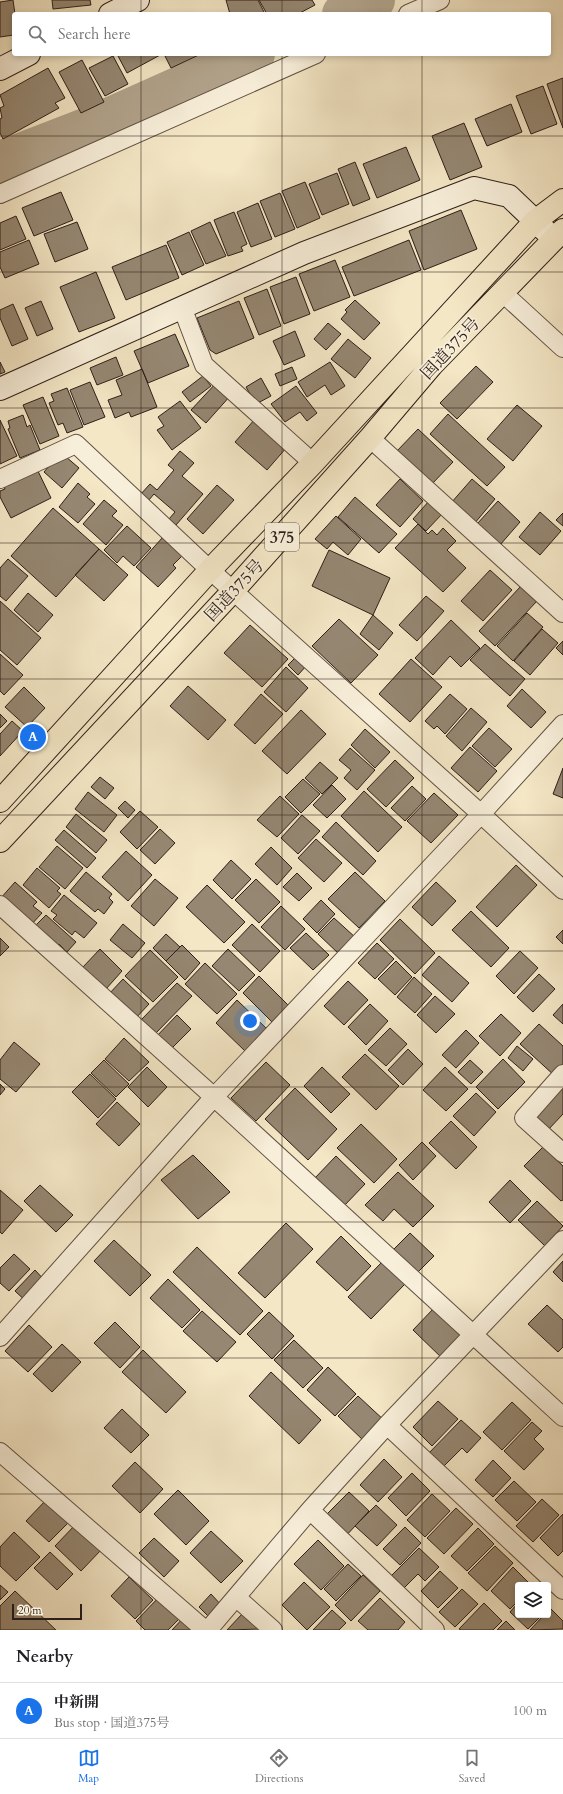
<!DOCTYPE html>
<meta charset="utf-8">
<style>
:root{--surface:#fff;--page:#f2f2f2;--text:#202124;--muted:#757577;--line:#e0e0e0;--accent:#1a73e8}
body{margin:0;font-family:Cardo,"Noto Serif JP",serif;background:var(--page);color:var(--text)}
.controls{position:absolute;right:12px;bottom:12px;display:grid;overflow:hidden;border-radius:4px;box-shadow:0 2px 6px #0003}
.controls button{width:36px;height:36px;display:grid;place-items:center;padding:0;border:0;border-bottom:1px solid var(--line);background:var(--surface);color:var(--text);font:20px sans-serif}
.scale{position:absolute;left:12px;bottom:10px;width:70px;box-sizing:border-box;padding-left:4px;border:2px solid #2e1f18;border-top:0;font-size:11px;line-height:14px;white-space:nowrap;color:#2e1f18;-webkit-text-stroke:3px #f8efda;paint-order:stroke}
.you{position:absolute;left:250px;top:1021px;width:14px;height:14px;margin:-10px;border:3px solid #fff;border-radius:50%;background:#1a73e8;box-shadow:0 0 0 6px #1a73e833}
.badge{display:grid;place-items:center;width:26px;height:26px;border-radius:50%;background:var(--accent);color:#fff;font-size:13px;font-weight:700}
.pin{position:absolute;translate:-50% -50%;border:2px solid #fff;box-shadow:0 1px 4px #0006}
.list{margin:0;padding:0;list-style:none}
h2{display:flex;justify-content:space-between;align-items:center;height:52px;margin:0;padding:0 16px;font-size:17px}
h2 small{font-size:13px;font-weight:400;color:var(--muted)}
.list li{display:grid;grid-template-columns:26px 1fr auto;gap:12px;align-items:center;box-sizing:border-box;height:56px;padding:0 16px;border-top:1px solid var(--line)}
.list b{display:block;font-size:15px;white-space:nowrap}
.list p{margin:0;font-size:13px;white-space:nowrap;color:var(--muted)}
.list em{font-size:13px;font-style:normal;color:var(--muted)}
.icon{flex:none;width:22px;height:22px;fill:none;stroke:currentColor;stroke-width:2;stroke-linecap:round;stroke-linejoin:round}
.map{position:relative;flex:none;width:563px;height:1630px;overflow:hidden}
.search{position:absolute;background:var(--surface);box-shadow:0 2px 6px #0003;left:12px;right:12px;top:12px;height:44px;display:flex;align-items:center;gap:10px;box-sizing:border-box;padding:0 14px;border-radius:4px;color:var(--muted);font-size:15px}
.sheet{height:108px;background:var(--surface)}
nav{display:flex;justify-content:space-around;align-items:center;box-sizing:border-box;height:56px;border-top:1px solid var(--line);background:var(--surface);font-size:11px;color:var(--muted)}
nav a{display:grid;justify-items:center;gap:2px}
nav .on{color:var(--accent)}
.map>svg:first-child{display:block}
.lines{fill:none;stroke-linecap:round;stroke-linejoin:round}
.river{stroke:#b1a38b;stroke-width:42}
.building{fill:#958772;stroke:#2e1f18}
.street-casing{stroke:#605144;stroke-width:20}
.secondary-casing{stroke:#2e1f18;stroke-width:24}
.highway-casing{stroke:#2e1f18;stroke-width:24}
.street{stroke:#f8efda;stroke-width:18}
.secondary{stroke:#f8efda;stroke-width:22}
.highway{stroke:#f4e7c6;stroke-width:22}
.grid{fill:none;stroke:#2e1f18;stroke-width:1;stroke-opacity:0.55}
.labels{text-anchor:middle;stroke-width:3.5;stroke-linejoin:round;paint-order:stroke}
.shield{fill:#f8efda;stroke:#6b5d52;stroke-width:1}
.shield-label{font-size:16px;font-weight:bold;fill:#2e1f18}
.street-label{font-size:17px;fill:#2e1f18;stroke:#f8efda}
</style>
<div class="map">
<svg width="563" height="1630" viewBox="0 0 563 1630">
<rect width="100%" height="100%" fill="#f4e7c6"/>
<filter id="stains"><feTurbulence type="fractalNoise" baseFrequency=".005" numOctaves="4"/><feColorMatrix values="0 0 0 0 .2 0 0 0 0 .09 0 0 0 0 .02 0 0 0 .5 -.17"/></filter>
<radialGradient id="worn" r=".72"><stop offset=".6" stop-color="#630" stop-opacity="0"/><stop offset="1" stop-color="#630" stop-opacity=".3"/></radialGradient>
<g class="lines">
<path class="river" d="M343 14 374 0
M0 162 93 126 254 54"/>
</g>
<path class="building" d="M13 0 15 14 14 35 0 37V2Z
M52 0H90L91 5 53 9Z
M226 0H258L265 14H230Z
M259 0H312L315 5 298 14H267Z
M117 54H162L127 73Z
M164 54H201L171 68Z
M113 56 128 84 105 96 89 68Z
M82 60 104 102 81 113 59 72Z
M48 68 65 98 55 103 59 108 3 139 0 133V119L2 118 0 108 4 106 0 95Z
M563 78V128L547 84Z
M543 86 557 124 531 134 516 96Z
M511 104 522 132 487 146 475 119Z
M464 123 482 167 450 180 432 136Z
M406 147 420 180 377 198 363 164Z
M355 162 370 199 353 206 338 169Z
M337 173 349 204 322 215 309 184Z
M305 182 320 218 297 228 282 191Z
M61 192 73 220 34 236 22 208Z
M280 193 295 229 275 237 260 201Z
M258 203 272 239 251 247 237 212Z
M461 210 477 249 424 270 409 231Z
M234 212 247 244 241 247 243 251 228 256 214 220Z
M16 216 26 239 0 250V223Z
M77 222 88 249 55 262 44 234Z
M210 222 226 256 206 264 191 231Z
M189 232 204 265 182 275 167 242Z
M29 240 39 264 5 278 0 267V252Z
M409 240 421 270 354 296 342 267Z
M166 245 179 278 126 300 112 267Z
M335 260 350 297 314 311 299 274Z
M96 272 115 318 79 332 60 287Z
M296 277 310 314 284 324 270 287Z
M267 289 281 326 259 335 244 298Z
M355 300 380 323 364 340 341 319 347 312 345 310Z
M41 301 53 329 37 336 25 308Z
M239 301 254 338 216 354 210 350 197 318Z
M13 304 28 339 12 346 0 318V310Z
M328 323 341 334 326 350 314 339Z
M295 331 305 356 284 365 273 341Z
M175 334 189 366 148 383 134 351Z
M348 339 371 358 355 378 331 359Z
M116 357 123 375 97 385 90 368Z
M0 362 5 372 0 374Z
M330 362 345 386 331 395 325 385 307 397 298 382Z
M476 366 493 382 457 419 440 403Z
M292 367 297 379 280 386 275 374Z
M142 369 157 407 131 417 129 412 115 418 108 400 122 395 116 380Z
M203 376 211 386 190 402 182 392Z
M261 378 271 396 256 404 246 387Z
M90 382 105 417 84 425 70 390Z
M217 382 231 395 206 423 191 410Z
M296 386 317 413 307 421 300 412 285 422 271 404Z
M67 388 83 427 67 433 63 423 58 425 49 403 54 401 51 394Z
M43 397 59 436 40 444 23 405Z
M180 401 201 428 172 450 157 430 164 426 158 417Z
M517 405 542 426 513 461 487 439Z
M448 414 505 467 487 486 430 434Z
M23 415 27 427 30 425 40 450 20 458 8 429 10 428 8 421Z
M255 419 287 447 267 470 235 442Z
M0 420 17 456 0 464Z
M418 429 453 462 431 485 396 452Z
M180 451 194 463 182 476 203 494 176 525 169 519 175 512 154 494 148 501 140 495 150 484 157 490 174 470 168 465Z
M65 456 79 468 62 488 44 472 54 460 58 463Z
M35 465 51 498 11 518 0 497V491L5 489 2 482Z
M400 479 423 501 400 527 376 505Z
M472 479 495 499 474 524 451 503Z
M78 483 90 494 87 497 95 504 78 523 59 507Z
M217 485 234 500 203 534 187 519Z
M355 497 397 534 379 553 338 517Z
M104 500 117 511 112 516 123 525 106 545 83 524Z
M429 501 443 513 426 531 413 519Z
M498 501 520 522 500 545 477 524Z
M53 508 99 549 56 597 11 556Z
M540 512 561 531 540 555 519 537Z
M563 513V526L556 520Z
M336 516 361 539 348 555 333 542 327 549 315 539Z
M418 524 428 534 432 530 437 535 443 528 456 541 447 550 466 568 443 592 395 548Z
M127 526 151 548 134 566 123 556 117 563 104 550Z
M163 537 183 555 173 565 176 568 158 587 136 567Z
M99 549 128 575 104 601 75 575Z
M329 550 390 578 373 615 312 586Z
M8 559 28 576 6 601 0 596V568Z
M490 570 512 590 483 621 461 601Z
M521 586 537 601 495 646 479 631Z
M28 593 53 615 38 632 14 610Z
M426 596 444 611 417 641 399 625Z
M0 601 41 638 17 665 0 650Z
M527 613 543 627 513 661 497 646Z
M373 615 393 633 379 650 360 634Z
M339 619 378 655 351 683 312 646Z
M451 620 480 648 461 667 450 656 433 675 415 658Z
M250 625 288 659 262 687 224 653Z
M542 629 558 643 530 675 514 661Z
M563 641V655L556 648Z
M485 644 525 679 510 696 470 660Z
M0 654 23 675 4 695 0 691Z
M298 655 307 665 298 675 288 665Z
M411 659 442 687 410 722 379 694Z
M286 667 308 688 286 712 264 692Z
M188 686 226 720 208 740 170 706Z
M24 687 45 708 27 727 5 707Z
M522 689 546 712 531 728 507 706Z
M261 694 283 714 255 744 234 725Z
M450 694 467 709 445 734 437 726 434 729 425 721Z
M471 708 487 722 462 751 446 736Z
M301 710 326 734 287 774 262 751Z
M0 714 7 721 0 728Z
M12 721 23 731 0 756V734Z
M489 728 512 749 495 767 472 746Z
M365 729 390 752 375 768 351 745Z
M470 747 497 771 478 792 451 768Z
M350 748 375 770 357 790 344 778 351 770 339 760Z
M395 760 414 778 386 807 367 789Z
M320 762 338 778 322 794 305 778Z
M563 768V798L553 794Z
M100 777 114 788 105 799 91 787Z
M303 779 320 794 301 813 285 797Z
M332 785 346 799 327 818 313 805Z
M412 786 426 799 405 821 391 808Z
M364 791 402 827 378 852 341 816Z
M88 792 117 815 104 832 75 809Z
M434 793 458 815 431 843 407 821Z
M280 796 299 814 277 837 257 820Z
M125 801 135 810 128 818 118 808Z
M140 811 158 827 137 849 120 832Z
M76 814 107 840 96 853 66 827Z
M302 815 320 831 298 854 281 838Z
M336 822 376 861 363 875 322 837Z
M160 829 175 843 155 864 140 850Z
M64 830 96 858 87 868 55 840Z
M316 839 342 863 324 882 298 858Z
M57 846 83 868 65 889 39 867Z
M271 847 292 868 277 885 255 864Z
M126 851 152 875 128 901 102 877Z
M231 860 251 879 232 899 213 880Z
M516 865 537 885 497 927 476 907Z
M37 868 60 888 57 891 61 894 49 908 23 885Z
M86 872 112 894 109 898 113 902 104 914 98 909 95 912 70 891Z
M355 872 385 901 359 928 328 899Z
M297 873 312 888 299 901 283 887Z
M155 879 178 898 154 926 131 906Z
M256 879 280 902 259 923 235 900Z
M15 882 37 902 33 906 42 913 30 926 0 899Z
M436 882 456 901 432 926 412 907Z
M207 885 245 922 224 943 186 907Z
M64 895 97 923 84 938 75 931 72 935 53 919 57 915 51 911Z
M321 900 335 914 317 933 303 919Z
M281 906 305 929 285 950 261 927Z
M471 911 509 948 491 967 452 930Z
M46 915 76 942 67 952 59 944 55 949 33 928Z
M334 918 356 938 340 955 318 934Z
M400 919 435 953 415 974 380 940Z
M123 924 145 943 132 958 110 940Z
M252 924 280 951 260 972 232 945Z
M563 930V944L556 937Z
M306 933 329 955 313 970 290 948Z
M166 934 180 947 166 961 153 948Z
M0 938 9 947 0 956Z
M377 943 394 959 375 979 358 963Z
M182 945 200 963 185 980 166 961Z
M100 949 122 971 106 989 83 967Z
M228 949 255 975 239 991 212 966Z
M150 950 178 977 153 1002 125 976Z
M520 951 538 968 514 994 496 976Z
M439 956 469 983 452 1002 422 975Z
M396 961 412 977 395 995 378 979Z
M205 963 237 994 217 1014 185 984Z
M539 974 555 989 533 1012 517 997Z
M259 976 288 1005 272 1022 243 993Z
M414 977 432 994 415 1013 397 997Z
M123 979 149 1004 134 1020 108 995Z
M348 981 368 1000 344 1025 324 1006Z
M177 983 192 996 155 1034 141 1020Z
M435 996 455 1014 436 1033 417 1015Z
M237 1000 267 1029 245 1051 216 1023Z
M370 1004 388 1021 366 1045 348 1027Z
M563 1004V1024L553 1015Z
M501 1014 521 1033 500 1056 479 1036Z
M177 1015 191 1029 168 1052 154 1039Z
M539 1024 563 1046V1070L556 1077 520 1044Z
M390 1028 407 1044 386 1066 368 1050Z
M466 1030 479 1043 456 1068 442 1055Z
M124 1038 149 1062 129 1081 105 1059Z
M14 1042 40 1064 16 1092 0 1079V1060Z
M517 1046 533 1059 523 1071 508 1058Z
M408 1049 423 1064 403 1085 388 1070Z
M365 1054 399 1086 376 1110 342 1077Z
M503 1059 525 1082 498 1109 476 1087Z
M104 1060 129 1084 116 1097 91 1073Z
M470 1060 483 1072 471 1084 458 1072Z
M266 1062 290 1085 256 1121 231 1098Z
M147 1067 167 1087 148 1107 128 1087Z
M322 1067 350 1094 331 1113 304 1086Z
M445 1067 468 1089 446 1111 423 1090Z
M90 1074 116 1099 98 1118 72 1092Z
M0 1084 5 1089 0 1095Z
M563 1085V1114L547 1131 532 1117Z
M295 1088 337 1129 308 1160 265 1119Z
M476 1093 496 1112 474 1136 453 1116Z
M117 1102 140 1124 119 1146 96 1124Z
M451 1121 477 1147 456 1169 429 1143Z
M361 1124 397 1159 374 1183 337 1148Z
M422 1142 436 1156 413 1180 399 1165Z
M543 1147 563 1166V1200L561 1201 524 1166Z
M193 1155 230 1192 198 1219 161 1180Z
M336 1156 365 1184 343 1207 314 1179Z
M398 1172 434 1206 413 1227 394 1209 383 1221 365 1205Z
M510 1180 531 1201 510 1223 489 1202Z
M40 1185 73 1215 56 1232 24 1201Z
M0 1190 23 1210 2 1234 0 1232Z
M537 1201 563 1226 545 1246 518 1220Z
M286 1223 313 1249 265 1298 238 1273Z
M410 1233 434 1256 414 1276 390 1253Z
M341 1236 371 1266 347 1291 316 1262Z
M114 1240 151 1275 130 1296 94 1261Z
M197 1247 263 1311 240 1335 173 1272Z
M14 1254 30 1269 9 1291 0 1283V1268Z
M563 1261V1282L553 1272Z
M382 1262 405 1284 371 1319 348 1297Z
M35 1270 47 1283 28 1303 15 1291Z
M168 1279 200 1310 182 1328 150 1298Z
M547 1305 563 1320V1347L558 1352 528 1324Z
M435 1307 466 1337 444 1360 413 1330Z
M202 1311 236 1342 217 1362 183 1331Z
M269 1312 294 1336 272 1359 247 1334Z
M115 1322 140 1347 120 1368 94 1343Z
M29 1325 52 1347 28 1372 5 1351Z
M294 1340 323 1368 303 1388 274 1360Z
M62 1344 81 1362 52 1392 33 1374Z
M143 1350 186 1392 166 1413 122 1372Z
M328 1367 356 1394 335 1416 307 1390Z
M271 1372 321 1420 299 1444 249 1396Z
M358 1396 386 1422 366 1443 338 1416Z
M438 1401 458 1419 432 1446 413 1427Z
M512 1402 531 1420 502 1450 483 1432Z
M122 1409 149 1435 131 1453 104 1428Z
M461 1420 481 1438 467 1453 462 1448 442 1468 428 1454Z
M532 1422 542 1431 534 1439 544 1449 524 1470 504 1451Z
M384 1459 402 1477 378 1502 360 1485Z
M493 1460 511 1478 493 1497 475 1480Z
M135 1462 163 1489 140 1513 112 1486Z
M412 1473 430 1491 406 1516 388 1498Z
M514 1481 536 1502 517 1521 495 1500Z
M178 1490 209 1521 186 1545 154 1514Z
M349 1492 369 1511 344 1538 323 1518Z
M432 1494 450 1511 425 1537 407 1520Z
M47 1499 70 1521 49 1542 26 1521Z
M542 1499 559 1515 533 1542 516 1526Z
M376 1505 397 1525 377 1546 355 1526Z
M456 1508 473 1524 444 1554 427 1538Z
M563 1514V1551L558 1556 540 1538Z
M76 1524 102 1549 81 1571 55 1546Z
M405 1527 421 1543 400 1565 383 1549Z
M478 1528 494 1544 467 1571 451 1556Z
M211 1531 243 1561 221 1583 190 1553Z
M14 1532 40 1557 16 1581 0 1566V1547Z
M154 1538 179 1561 164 1577 139 1553Z
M318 1540 344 1566 321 1590 294 1564Z
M495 1546 513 1563 487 1591 468 1573Z
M419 1548 439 1567 425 1581 418 1574 402 1590 389 1578Z
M50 1552 73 1574 57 1590 34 1568Z
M348 1564 361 1576 336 1601 324 1589Z
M513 1567 531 1585H518V1601L510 1609 491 1591Z
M440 1571 458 1588 438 1608 421 1591Z
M363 1575 380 1591 351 1621 335 1605Z
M129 1577 153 1600 135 1619 111 1596Z
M304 1582 330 1607 307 1630 282 1605Z
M0 1585 8 1592 0 1600Z
M462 1589 478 1604 455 1627 439 1612Z
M15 1591 56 1630H0V1606Z
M211 1594 223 1607 211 1619 199 1607Z
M161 1595 182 1616 168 1630H145L136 1621Z
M380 1598 405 1622 398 1630H368L358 1621Z
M484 1603 502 1621 493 1630H461L459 1629Z
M518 1603V1615H542L528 1629 510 1612Z
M550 1608 563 1621V1629L530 1630 544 1615H548V1610Z
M332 1610 346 1623 339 1630H313Z
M243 1613 260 1629 227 1630Z
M185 1616 194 1630H172Z
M506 1621 515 1630H497Z"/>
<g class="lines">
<defs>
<path id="street" d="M408 14 440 0
M0 194 316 54
M503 293 563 348
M182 307 204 365 313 463
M370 438 563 613
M0 479 76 444 210 570 481 814 563 890
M0 905 214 1097 563 1417
M563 1074 524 1118 563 1153
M0 1337 214 1097 481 814 563 724
M387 1425 563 1590
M0 1452 205 1630
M310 1510 435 1630
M237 1598 273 1630
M208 1630 310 1510 387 1425 563 1240"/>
<path id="secondary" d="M110 14 138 0
M0 69 29 54
M0 389 304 253 474 188 509 196 554 239"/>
<path id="highway" d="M0 801 210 570 313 463 535 221 563 200
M0 841 233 591 370 438 432 365 563 230"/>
</defs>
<use href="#street" class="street-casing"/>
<use href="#secondary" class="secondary-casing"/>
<use href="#highway" class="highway-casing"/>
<use href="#street" class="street"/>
<use href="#secondary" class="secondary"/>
<use href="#highway" class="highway"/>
</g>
<path class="grid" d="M141 0V14M282 0V14M422 0V14M141 54V1630M282 54V1630M422 54V1630M0 136H563M0 272H563M0 408H563M0 543H563M0 679H563M0 815H563M0 951H563M0 1087H563M0 1222H563M0 1358H563M0 1494H563"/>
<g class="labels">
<rect class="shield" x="265" y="523" width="34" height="28" rx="3"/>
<g class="shield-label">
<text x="282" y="543">375</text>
</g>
<g class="street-label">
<text transform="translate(450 348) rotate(-47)" y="6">国道375号</text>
<text transform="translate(234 590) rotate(-47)" y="6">国道375号</text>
</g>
</g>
<rect width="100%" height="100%" filter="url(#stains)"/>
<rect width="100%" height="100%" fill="url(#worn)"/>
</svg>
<div class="controls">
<button><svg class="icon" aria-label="layers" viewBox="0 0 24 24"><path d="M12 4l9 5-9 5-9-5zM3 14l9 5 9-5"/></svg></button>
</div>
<div class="scale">20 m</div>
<div class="you"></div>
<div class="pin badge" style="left:33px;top:737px">A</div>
<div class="search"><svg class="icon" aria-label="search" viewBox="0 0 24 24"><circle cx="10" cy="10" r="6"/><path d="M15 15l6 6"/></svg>Search here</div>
</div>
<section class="sheet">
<h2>Nearby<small></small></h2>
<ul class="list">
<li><span class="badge">A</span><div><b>中新開</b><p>Bus stop · 国道375号</p></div><em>100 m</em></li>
</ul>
</section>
<nav>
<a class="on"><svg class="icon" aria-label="map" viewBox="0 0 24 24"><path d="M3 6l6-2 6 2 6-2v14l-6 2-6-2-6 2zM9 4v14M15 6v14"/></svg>Map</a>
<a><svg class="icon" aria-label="directions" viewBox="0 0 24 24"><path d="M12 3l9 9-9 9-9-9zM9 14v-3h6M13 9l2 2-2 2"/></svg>Directions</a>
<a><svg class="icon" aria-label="saved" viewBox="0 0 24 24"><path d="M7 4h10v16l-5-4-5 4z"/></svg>Saved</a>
</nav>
